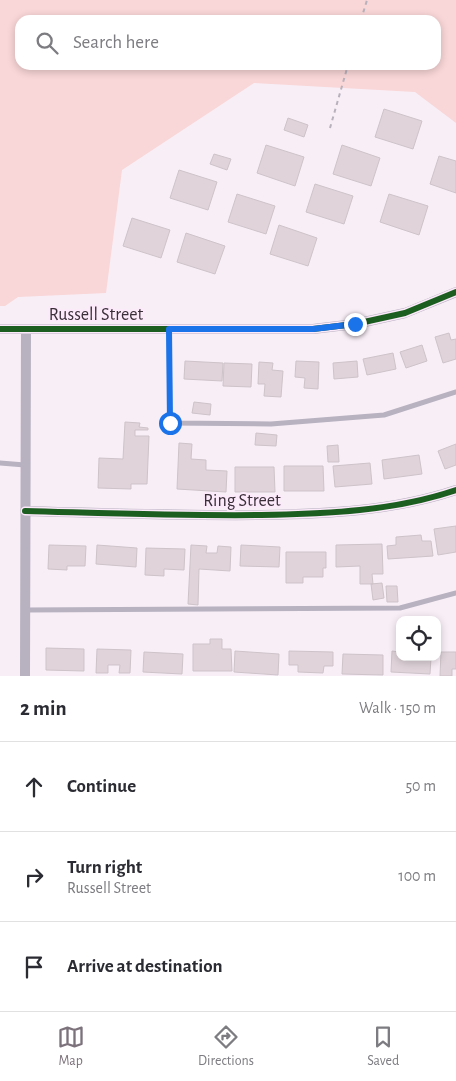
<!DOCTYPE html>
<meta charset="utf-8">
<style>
:root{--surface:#fff;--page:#f7f7f7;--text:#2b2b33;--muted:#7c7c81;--line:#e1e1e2;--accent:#7c727b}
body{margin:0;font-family:"Alegreya Sans",sans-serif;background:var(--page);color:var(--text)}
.controls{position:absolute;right:15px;bottom:15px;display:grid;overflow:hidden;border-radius:10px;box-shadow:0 2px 8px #0003}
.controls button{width:45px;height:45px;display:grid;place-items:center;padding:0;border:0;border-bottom:1px solid var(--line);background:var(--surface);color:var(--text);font:25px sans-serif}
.stop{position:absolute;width:15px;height:15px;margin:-11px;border:4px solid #1a73e8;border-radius:50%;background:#fff}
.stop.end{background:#1a73e8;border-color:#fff;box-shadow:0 1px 5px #0008}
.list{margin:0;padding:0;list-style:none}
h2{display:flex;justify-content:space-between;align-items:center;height:65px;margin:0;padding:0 20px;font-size:21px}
h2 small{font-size:16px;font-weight:400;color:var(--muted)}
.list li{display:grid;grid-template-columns:32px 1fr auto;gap:15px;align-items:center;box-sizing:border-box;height:90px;padding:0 20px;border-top:1px solid var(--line)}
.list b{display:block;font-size:19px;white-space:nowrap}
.list p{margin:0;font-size:16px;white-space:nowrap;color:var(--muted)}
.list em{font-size:16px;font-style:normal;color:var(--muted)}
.icon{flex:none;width:28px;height:28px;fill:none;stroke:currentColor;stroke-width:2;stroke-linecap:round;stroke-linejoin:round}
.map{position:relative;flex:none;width:456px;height:676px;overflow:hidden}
.search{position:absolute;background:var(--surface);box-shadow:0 2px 8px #0003;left:15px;right:15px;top:15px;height:55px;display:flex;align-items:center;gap:12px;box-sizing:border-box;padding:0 18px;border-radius:15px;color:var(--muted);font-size:19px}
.sheet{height:335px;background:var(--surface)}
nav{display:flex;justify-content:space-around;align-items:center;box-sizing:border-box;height:70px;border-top:1px solid var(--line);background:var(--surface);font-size:14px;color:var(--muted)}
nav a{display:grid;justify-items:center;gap:2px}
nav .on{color:var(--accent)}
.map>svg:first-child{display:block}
.green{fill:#f9d6d7;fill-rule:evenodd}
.building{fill:#e0d4da;stroke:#cec3c9}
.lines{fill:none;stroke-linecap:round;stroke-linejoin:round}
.path{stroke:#b8b2bc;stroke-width:2;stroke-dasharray:4 4;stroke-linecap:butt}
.service{stroke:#b7b1c0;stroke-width:5}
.minor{stroke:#b7b1c0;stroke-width:10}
.cycleway-casing{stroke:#fceafa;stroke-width:9}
.cycleway{stroke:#1b5e20;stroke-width:6}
.route{stroke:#1a73e8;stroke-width:6}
.labels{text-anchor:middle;stroke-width:4;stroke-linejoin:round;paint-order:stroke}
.street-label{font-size:18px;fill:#3a2f39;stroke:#fceafa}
</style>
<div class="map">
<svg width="456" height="676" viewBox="0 0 456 676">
<rect width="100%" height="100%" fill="#f8eef6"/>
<path class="green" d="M0 0H456V123L415 92 254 83 122 170 106 293 18 297 5 306H0ZM20 20H436V65H20Z"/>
<path class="building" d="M384 109 422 121 413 149 375 137Z
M288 118 308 125 304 137 284 130Z
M266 145 304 157 295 186 257 173Z
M342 145 380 158 371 186 333 174Z
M214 154 231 159 227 170 210 164Z
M439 156 456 161V193L430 184Z
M179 170 217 182 208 210 170 198Z
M315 184 353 196 344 224 306 212Z
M237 194 275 206 266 234 228 222Z
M389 194 428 206 419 235 380 222Z
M132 218 170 230 161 258 123 246Z
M279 225 317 238 308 266 270 254Z
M186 233 225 246 215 274 177 262Z
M449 333 451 340 456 339V359L443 363 435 337Z
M422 345 427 361 406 368 400 352Z
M393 353 396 369 367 375 363 359Z
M185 361 223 363 222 381 184 379Z
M296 361 319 362 318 389 304 388 305 378 295 377Z
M357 361 358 377 334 379 333 363Z
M259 362 273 363 272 370 283 371 281 397 264 396 265 384H258Z
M224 363 252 364 251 387 223 386Z
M194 402 211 404 210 415 192 413Z
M125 422 140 423 139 427 148 428V430H135V436H149L147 484H131V489L98 488 99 458 123 459Z
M256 433 277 435 276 446 255 445Z
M179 443 192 444 191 459 206 460V470L227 471 226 492 177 489Z
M456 444V465L445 469 438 451Z
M338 445 339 462H328L327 446Z
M419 455 422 474 384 479 382 460Z
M370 463 372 484 335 487 333 466Z
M284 466H323L324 491H284Z
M235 467H274L275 492H235Z
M456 526V552L438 555 434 529Z
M421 535 422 541H431L433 556 388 559 387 546 396 545V537Z
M382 544 383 574H372L373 584H360V566L336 567V545Z
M49 545 86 546 85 566H67V570L48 569Z
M97 545 137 548 136 567 96 564Z
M191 545 207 546 206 553H217L218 546 231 547 230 571 199 569 198 605 188 604Z
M241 545 280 547 279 567 240 566Z
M146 548 185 549 184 570 164 569V576L145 575Z
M286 552H326V568H323V577H303V583H286Z
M382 583 384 598 373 600 371 584Z
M386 586H397L398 602H387Z
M210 639H222V649H231L232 671H193V644H210Z
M46 648 84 649V671L46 670Z
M97 649 131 650 130 673H119L120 665H108V673H96Z
M235 651 279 654 278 675 234 672Z
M289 651 333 652V666H324L323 673 298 672V665H289Z
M392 651 400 652V657H431L430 674 391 672Z
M144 652 183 654 182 674 143 672Z
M441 652H456V669H452V676H440Z
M343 654 383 655V675L342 674Z"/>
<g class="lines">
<path class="path" d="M361 20 367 0
M330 128 348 65"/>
<path class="service" d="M169 329 170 423 271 424 384 415 456 392
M0 463 25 465
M26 610 400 608 456 593"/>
<path class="minor" d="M0 329H313L355 324 405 313 456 292
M25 511C104 513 182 516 261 515 326 514 394 511 456 490
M25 676 26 329"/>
<defs>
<path id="cycleway" d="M0 329H313L355 324 405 313 456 292
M25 511C104 513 182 516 261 515 326 514 394 511 456 490"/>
</defs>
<use href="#cycleway" class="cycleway-casing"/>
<use href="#cycleway" class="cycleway"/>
</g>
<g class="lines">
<path class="route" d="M170 423 169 329H313L355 324"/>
</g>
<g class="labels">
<g class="street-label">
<text x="96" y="320">Russell Street</text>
<text x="242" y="506">Ring Street</text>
</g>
</g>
</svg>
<div class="controls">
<button><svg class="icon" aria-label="locate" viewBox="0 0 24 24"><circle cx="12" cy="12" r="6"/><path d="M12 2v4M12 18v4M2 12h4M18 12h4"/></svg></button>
</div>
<div class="stop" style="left:170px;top:423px"></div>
<div class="stop end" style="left:355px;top:324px"></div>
<div class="search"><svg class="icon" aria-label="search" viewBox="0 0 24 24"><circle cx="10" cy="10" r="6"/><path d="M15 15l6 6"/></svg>Search here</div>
</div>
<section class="sheet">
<h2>2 min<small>Walk · 150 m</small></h2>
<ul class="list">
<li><svg class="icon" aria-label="ahead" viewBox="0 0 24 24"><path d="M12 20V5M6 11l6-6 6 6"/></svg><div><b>Continue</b></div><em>50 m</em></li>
<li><svg class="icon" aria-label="right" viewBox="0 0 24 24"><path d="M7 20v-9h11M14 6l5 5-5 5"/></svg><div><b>Turn right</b><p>Russell Street</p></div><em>100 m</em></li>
<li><svg class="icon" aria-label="arrive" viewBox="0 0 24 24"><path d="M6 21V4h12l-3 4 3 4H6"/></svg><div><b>Arrive at destination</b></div></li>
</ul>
</section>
<nav>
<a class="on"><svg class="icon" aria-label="map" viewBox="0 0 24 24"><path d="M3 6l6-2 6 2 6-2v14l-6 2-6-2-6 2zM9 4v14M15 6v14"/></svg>Map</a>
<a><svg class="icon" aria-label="directions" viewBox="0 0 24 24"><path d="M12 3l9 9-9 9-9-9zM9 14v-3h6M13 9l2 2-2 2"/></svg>Directions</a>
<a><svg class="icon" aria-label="saved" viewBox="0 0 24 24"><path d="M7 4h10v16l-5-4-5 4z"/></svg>Saved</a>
</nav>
